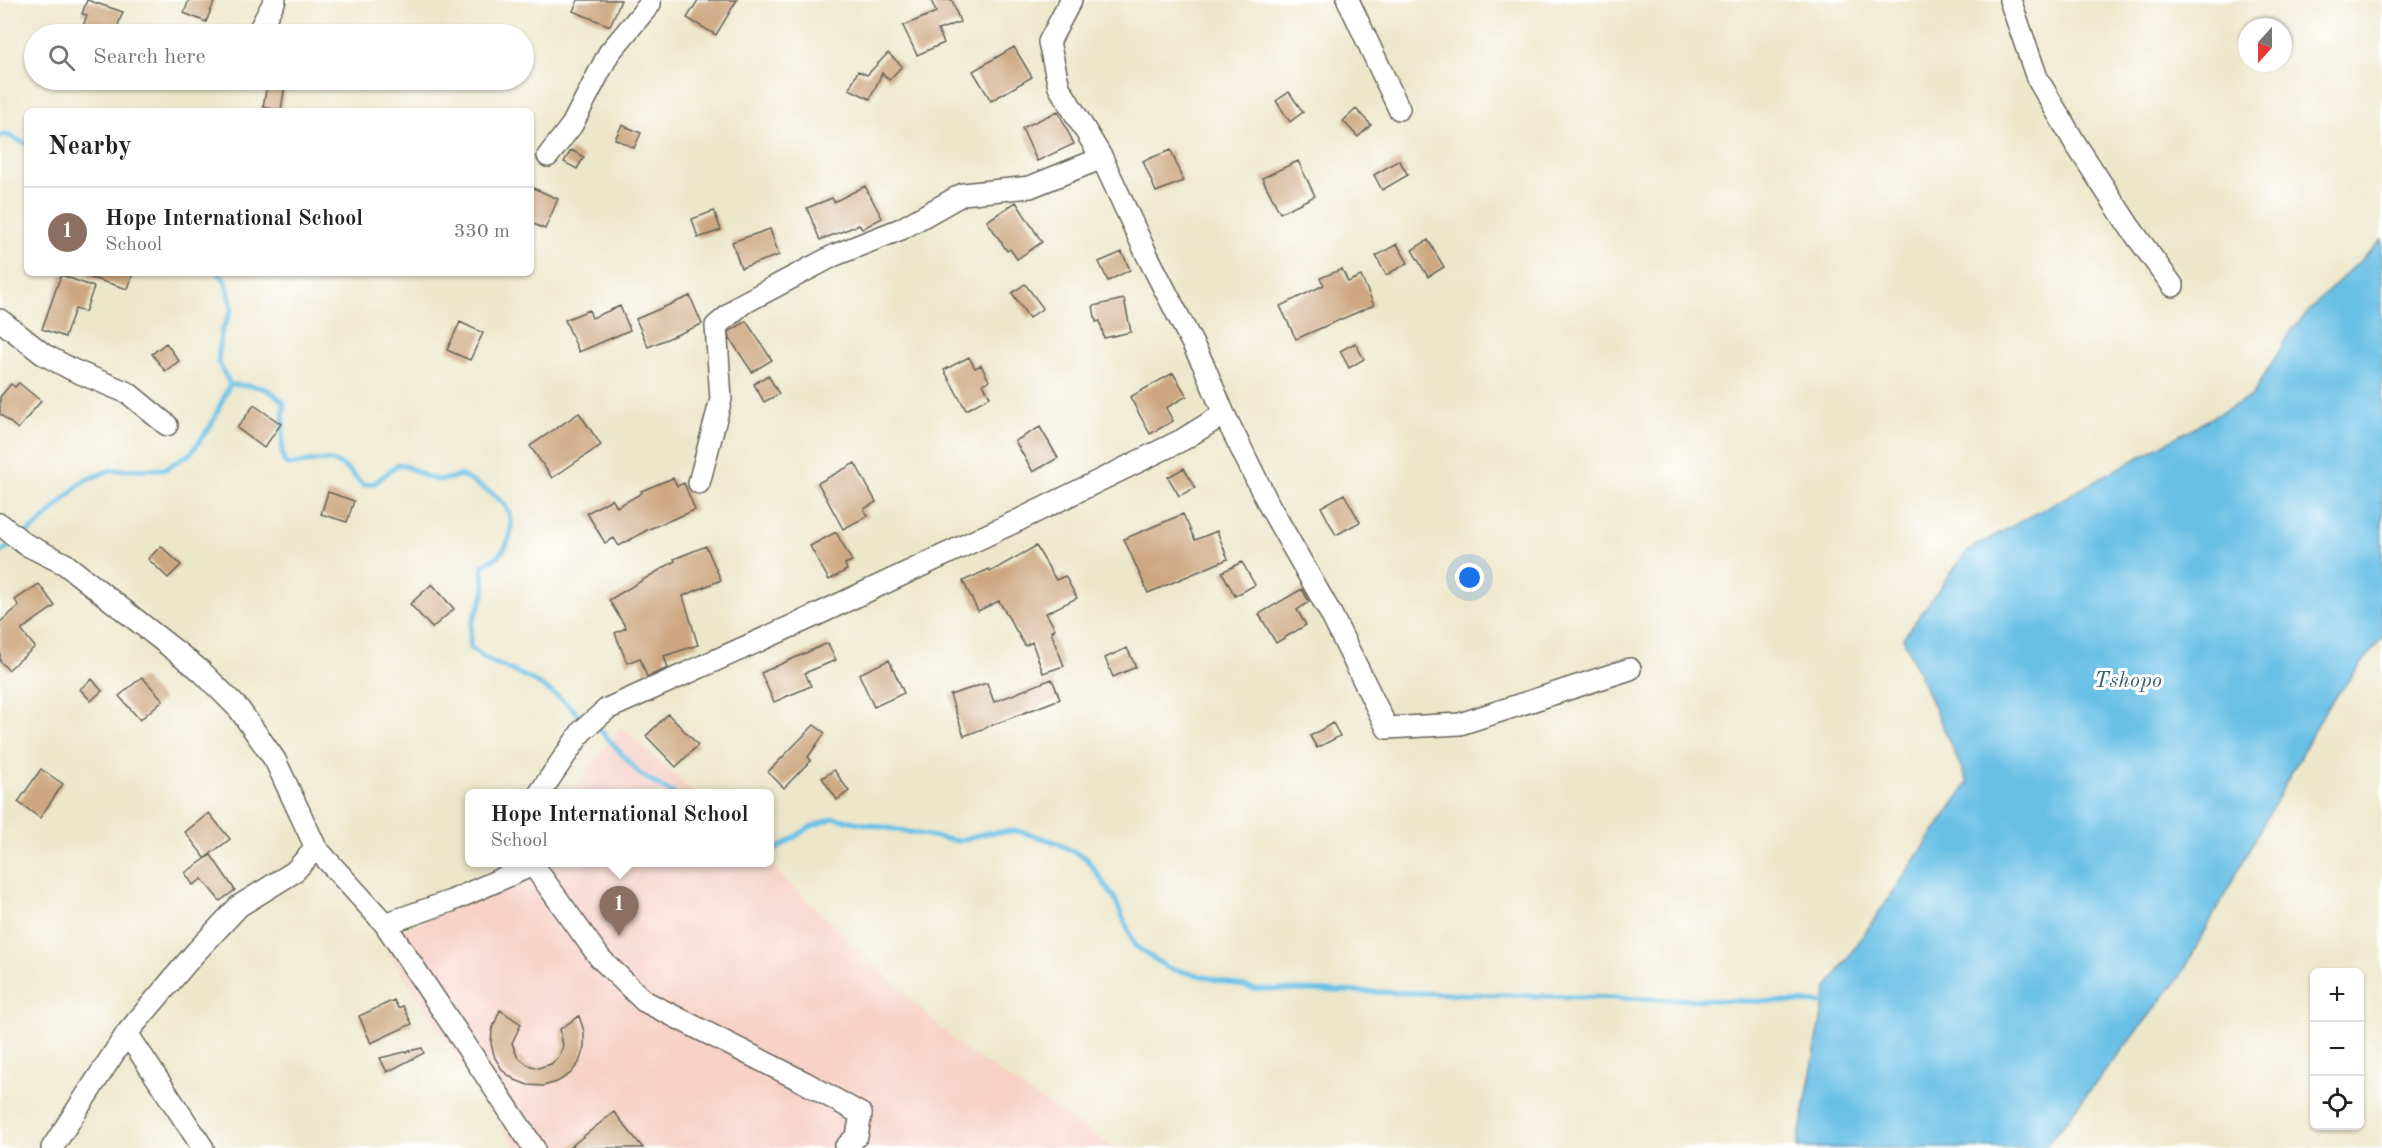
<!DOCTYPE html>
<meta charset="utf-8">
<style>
:root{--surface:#fff;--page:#f6f6f6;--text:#222;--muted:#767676;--line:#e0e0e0;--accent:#d93025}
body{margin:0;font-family:"Old Standard TT",serif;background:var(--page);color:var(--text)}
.controls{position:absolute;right:18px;bottom:18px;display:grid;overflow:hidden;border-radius:9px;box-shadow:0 2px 4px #0004}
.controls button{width:54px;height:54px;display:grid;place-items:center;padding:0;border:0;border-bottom:2px solid var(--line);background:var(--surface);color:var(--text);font:30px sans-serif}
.compass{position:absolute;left:2238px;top:18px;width:54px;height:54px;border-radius:50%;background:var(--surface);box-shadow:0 2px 4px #0004;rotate:201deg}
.you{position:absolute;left:1470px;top:578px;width:21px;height:21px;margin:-15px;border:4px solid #fff;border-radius:50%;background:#1a73e8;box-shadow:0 0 0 9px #1a73e833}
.badge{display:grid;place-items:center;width:39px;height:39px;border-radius:50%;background:var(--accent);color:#fff;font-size:20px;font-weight:700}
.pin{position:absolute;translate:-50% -50px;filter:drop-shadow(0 2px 3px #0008)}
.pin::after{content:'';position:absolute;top:32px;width:21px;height:18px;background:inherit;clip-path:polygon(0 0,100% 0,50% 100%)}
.popup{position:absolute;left:465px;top:789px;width:309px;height:78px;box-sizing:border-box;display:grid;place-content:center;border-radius:9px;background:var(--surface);filter:drop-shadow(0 2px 4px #0005);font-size:20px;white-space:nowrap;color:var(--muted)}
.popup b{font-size:22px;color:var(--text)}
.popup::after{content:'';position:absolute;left:50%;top:100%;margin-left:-12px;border:12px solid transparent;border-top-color:var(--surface)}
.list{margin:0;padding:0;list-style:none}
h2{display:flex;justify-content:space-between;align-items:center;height:78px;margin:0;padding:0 24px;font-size:26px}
h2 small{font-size:20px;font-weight:400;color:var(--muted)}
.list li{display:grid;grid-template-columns:39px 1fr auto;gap:18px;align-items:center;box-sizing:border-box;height:90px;padding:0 24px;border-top:2px solid var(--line)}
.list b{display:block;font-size:22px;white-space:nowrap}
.list p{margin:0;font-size:20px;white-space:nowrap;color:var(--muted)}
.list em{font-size:20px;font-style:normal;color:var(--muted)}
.icon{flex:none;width:33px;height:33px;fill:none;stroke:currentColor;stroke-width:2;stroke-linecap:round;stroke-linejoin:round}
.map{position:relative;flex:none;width:2382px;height:1148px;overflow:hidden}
.search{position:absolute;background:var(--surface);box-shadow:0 2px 4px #0004;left:24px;top:24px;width:510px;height:66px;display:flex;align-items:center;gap:15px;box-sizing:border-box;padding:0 21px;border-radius:33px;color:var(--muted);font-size:22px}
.panel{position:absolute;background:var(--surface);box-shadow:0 2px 4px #0004;left:24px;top:108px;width:510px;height:168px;border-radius:9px}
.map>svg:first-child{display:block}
.built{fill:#f7d1c7}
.water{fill:#69c0e6;stroke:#426e81;stroke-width:1.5}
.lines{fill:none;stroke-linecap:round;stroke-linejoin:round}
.stream{stroke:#69c0e6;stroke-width:5}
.building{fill:#cda781}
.minor-casing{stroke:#656359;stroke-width:24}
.minor{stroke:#fff;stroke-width:21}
.labels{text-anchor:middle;stroke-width:6;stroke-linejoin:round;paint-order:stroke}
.water-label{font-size:22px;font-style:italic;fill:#3b5e6d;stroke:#fff}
</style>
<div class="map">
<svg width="2382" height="1148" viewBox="0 0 2382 1148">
<rect width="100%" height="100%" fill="#fff"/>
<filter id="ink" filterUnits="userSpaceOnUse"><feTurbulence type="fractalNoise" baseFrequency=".0167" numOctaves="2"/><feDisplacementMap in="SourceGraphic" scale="12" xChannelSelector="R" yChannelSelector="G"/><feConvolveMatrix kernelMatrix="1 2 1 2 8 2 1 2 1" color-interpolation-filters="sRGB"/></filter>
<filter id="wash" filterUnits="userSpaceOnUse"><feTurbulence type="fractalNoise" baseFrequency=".008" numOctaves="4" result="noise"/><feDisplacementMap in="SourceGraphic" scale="24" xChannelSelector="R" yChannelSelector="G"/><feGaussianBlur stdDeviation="1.35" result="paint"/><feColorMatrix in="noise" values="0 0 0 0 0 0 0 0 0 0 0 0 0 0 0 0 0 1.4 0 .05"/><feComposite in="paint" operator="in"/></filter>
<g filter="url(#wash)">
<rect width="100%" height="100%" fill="#ede7ca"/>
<path class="built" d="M621 727 694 793H571Z
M546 863H768L962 1048 1115 1148H516L383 943 405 929 548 868Z"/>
<path class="water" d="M2382 240V638L2326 709 2180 977 2044 1148H1797L1827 988 1968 783 1903 638 1968 550 2252 396 2292 330 2321 298Z"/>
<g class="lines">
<path class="stream" d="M0 136 5 134 27 144
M219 273 226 282 232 308 221 333 218 362 230 384C256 388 264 382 284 403L282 451 284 462 289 465C329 459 335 453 363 485L375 483 398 464C427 471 426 488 461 475 474 484 494 492 504 504 516 519 512 542 499 555 495 559 488 562 483 565 481 574 487 585 484 593 477 617 467 619 471 648L488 660 531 679 560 698 586 721
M23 536 37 526 83 481 111 470 165 469 191 453 211 425 230 384
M0 553 15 542
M594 726 601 731 640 774 674 794
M769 854 810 827 834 818 958 841 986 833 1018 831 1055 842 1086 858 1115 899 1135 946 1168 968 1255 989 1829 1003"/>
</g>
<g id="blocks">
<path class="building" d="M87 0 123 12 116 30 113 28 111 34H80L87 15 82 14Z
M189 0H215L206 22 184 13Z
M578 0H621L610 26 573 11Z
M698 0H737L716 35 687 18Z
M931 0H952L960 22 938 30 944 43 917 55 903 26 936 12Z
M1014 47 1032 77 991 101 973 71Z
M888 53 902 66 889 80 882 73 870 99 849 89 858 71 867 75Z
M268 80H286L281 110 263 107Z
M1289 92 1303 112 1290 122 1276 101Z
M1356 109 1371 125 1358 137 1343 121Z
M1058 111 1074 144 1037 161 1022 128Z
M622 125 641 133 634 148 615 139Z
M571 150 584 157 577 169 564 162Z
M1171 150 1183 181 1156 192 1143 161Z
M1399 160 1408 175 1382 190 1374 175Z
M1298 161 1315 196 1280 213 1262 178Z
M865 186 882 218 862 229 859 225 820 240 807 208 832 198 834 202Z
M531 187 558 199 545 229 531 223Z
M1016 202 1042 242 1017 259 1010 249 1007 251 987 221Z
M714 211 721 230 698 238 692 219Z
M770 229 779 255 741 268 732 242Z
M1428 240 1444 267 1428 277 1412 250Z
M1397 244 1408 263 1386 275 1376 256Z
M1122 252 1130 270 1108 281 1099 262Z
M1342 269 1348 282 1361 276 1374 305 1296 339 1280 306 1324 285 1320 278Z
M88 273H133L128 289 88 277Z
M61 275 94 287 85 312 75 309 65 337 42 329Z
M1025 284 1043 308 1029 318 1012 293Z
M690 296 702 324 648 347 636 319Z
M1124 299 1131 332 1104 338 1100 321 1096 322 1093 306Z
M620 306 630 330 579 352 565 320 589 310 592 318Z
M746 321 772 360 752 372 730 339 729 332Z
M460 322 483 333 470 360 447 350Z
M166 343 179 361 165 371 152 354Z
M1355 343 1364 359 1349 368 1340 351Z
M969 357 975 368 981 365 989 381 983 384 990 397 966 410 944 370Z
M1173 373 1187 396 1166 408 1173 421 1150 434 1130 397Z
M768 375 779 394 764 402 754 384Z
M19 383 41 401 18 429 0 414V397L11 384 15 387Z
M254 405 281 424 264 448 237 428Z
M579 413 601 445 552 478 530 446Z
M1040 427 1058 458 1033 472 1015 441Z
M855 463 876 502 864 509 868 516 843 529 818 483Z
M1184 468 1195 488 1179 496 1168 477Z
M673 478 677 486 684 483 695 510 649 529 619 546 614 538 605 543 587 513 612 499 617 507 642 493 641 491Z
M328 492 354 501 347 522 321 514Z
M1344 494 1360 522 1336 535 1321 507Z
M1183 514 1195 540 1217 531 1228 559 1148 593 1124 539Z
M836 532 852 561 845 564 847 570 829 580 810 546Z
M161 546 181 565 168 578 148 559Z
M706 546 721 580 683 596 698 645 664 656 668 668 647 677 640 658 627 663 615 633 626 628 609 600 675 561 674 559Z
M1036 546 1056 580 1065 576 1077 598 1046 613 1055 629 1051 632 1064 666 1043 673 1032 642 1025 646 999 601 978 611 963 581 989 569 990 572Z
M1242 562 1255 585 1235 596 1222 572Z
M39 584 55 606 21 630 35 647 8 670 0 661V622L19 606 15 600Z
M432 584 454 609 432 628 410 604Z
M1302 589 1309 602 1297 610 1306 625 1276 643 1259 614Z
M828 643 836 660 805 673 811 686 774 702 761 673Z
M1127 648 1136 667 1113 677 1105 658Z
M889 660 904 693 874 707 859 674Z
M142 677 163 700 140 720 119 696Z
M92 679 102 691 91 701 80 689Z
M1052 679 1060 699 964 736 950 695 987 683 994 702Z
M668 714 698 745 676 767 646 736Z
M1333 723 1340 736 1317 748 1310 736Z
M814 725 825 733 808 757 811 760 784 788 768 772Z
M41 769 63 784 40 818 18 802Z
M834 770 849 791 837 800 822 778Z
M209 813 230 839 205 858 185 832Z
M211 855 235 890 220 901 202 879 193 885 185 873Z
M394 1000 398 1008 403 1006 412 1024 371 1043 359 1016Z
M500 1010 521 1024 512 1043 517 1056 528 1065 538 1068 551 1064 559 1057 563 1046 560 1029 579 1016 584 1031V1048L579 1063 570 1074 557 1082 543 1086 528 1085 515 1080 503 1071 495 1058 491 1044 492 1030Z
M422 1048 424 1053 387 1072 380 1058Z
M614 1112 643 1148H569Z"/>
</g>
</g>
<g filter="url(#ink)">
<use href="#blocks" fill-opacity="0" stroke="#656359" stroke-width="1.5"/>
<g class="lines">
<defs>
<path id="minor" d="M1071 0 1049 42 1059 87 1102 158 1147 255 1204 366 1224 414 1270 507 1331 614 1387 728 1460 724 1630 669
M1348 0 1399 109
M2010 0 2037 78 2075 143 2129 226 2173 286
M257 34 275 0
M548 156 572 125 609 53 650 4V0
M0 320 43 354 73 370 128 393 167 425
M699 483 721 399 716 326 742 304 835 255 901 229 963 194 1030 187 1102 158
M0 524 25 544 65 564 201 671 239 709 275 760 316 848 385 924 451 901 533 865 532 862
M539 794 582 731 607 709 812 617 1019 520 1182 440 1224 414
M533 865 600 958 644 1001 804 1082 861 1114 857 1136 845 1148
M385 924 534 1148
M127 1033 203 1148
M52 1148 127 1033 195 953 239 906 294 872 316 848"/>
</defs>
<use href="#minor" class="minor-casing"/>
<use href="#minor" class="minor"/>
</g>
</g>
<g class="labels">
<g class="water-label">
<text x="2128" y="687">Tshopo</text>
</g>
</g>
</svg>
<div class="controls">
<button>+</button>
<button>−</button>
<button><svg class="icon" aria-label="locate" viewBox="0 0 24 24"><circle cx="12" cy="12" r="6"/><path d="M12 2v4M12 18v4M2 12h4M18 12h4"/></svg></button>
</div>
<svg class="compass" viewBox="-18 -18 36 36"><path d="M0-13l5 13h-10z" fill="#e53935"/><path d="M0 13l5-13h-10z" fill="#767676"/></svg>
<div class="you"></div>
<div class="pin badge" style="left:619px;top:936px;background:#8d6e63">1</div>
<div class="popup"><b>Hope International School</b>School</div>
<div class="search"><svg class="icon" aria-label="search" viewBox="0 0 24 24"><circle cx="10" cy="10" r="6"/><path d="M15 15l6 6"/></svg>Search here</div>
<section class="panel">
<h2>Nearby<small></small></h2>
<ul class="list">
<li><span class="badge" style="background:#8d6e63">1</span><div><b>Hope International School</b><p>School</p></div><em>330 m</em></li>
</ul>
</section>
</div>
